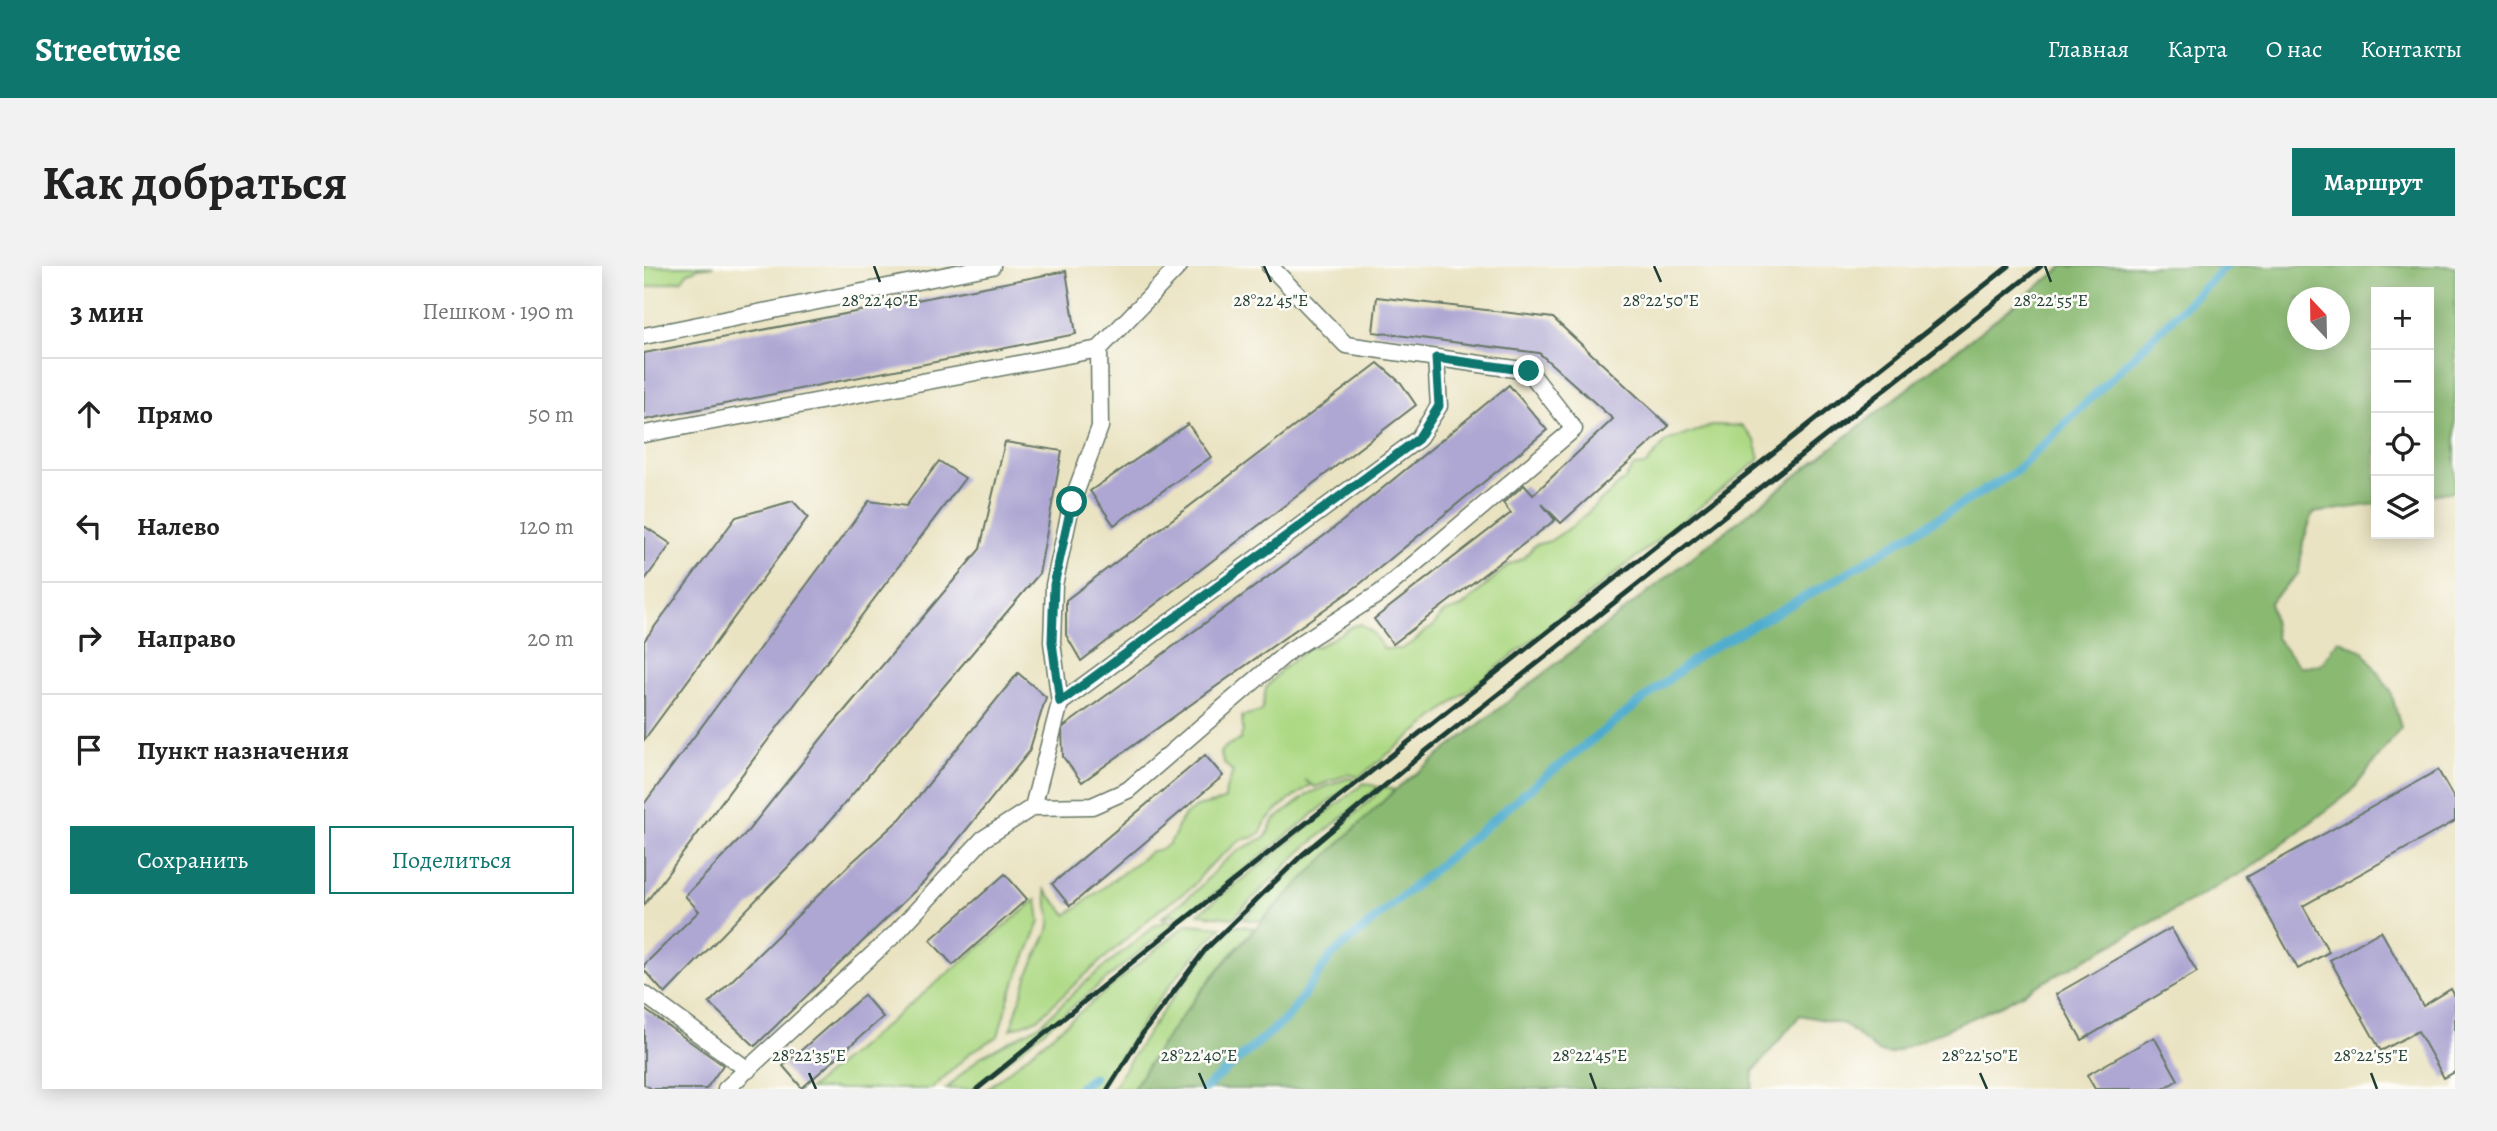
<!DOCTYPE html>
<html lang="ru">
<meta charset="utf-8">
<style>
:root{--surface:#fff;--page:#f2f2f2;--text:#222;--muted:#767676;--line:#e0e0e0;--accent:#0f766e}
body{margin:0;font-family:Alegreya,serif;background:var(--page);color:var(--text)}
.controls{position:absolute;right:21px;top:21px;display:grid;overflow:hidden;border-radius:0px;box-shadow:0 4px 18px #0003}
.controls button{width:63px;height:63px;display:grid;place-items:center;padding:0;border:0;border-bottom:2px solid var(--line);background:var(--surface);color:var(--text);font:35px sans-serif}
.compass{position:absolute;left:1643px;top:21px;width:63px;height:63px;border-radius:50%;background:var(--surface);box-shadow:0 4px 18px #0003;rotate:338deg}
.stop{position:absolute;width:21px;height:21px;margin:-16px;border:5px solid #0f766e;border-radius:50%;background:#fff}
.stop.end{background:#0f766e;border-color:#fff;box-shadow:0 2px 7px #0008}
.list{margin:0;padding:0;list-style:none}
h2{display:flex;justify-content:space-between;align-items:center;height:91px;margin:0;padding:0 28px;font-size:30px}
h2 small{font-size:23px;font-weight:400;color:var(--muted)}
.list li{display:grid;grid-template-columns:46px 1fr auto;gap:21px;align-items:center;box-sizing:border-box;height:112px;padding:0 28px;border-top:2px solid var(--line)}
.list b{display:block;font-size:26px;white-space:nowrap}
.list em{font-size:23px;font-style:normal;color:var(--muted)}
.actions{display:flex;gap:14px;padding:21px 28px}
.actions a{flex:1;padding:16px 0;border:2px solid var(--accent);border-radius:0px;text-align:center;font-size:24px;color:var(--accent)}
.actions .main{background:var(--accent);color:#fff}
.icon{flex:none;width:38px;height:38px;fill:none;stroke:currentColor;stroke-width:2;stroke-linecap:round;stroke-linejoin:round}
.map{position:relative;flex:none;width:1811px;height:823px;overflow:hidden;border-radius:0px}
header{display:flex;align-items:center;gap:42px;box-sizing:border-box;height:98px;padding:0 35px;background:var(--accent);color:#fff}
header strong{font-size:33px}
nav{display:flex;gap:38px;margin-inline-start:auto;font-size:24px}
.intro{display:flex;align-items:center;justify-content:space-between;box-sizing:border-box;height:168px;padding:0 42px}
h1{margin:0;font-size:49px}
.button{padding:18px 32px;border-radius:0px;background:var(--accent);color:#fff;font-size:24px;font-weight:700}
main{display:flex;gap:42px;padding:0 42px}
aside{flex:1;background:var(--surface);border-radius:0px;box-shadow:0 4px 18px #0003}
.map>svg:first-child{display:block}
.green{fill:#add984;stroke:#668b5c;stroke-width:2}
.forest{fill:#8ab972;stroke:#547b53;stroke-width:2;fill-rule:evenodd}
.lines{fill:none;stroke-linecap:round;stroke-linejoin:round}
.stream{stroke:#4eaccd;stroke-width:9}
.building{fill:#aea7d3}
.lane-casing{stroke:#676;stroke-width:19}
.lane{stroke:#fff;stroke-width:16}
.rail{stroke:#1f3d34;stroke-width:5}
.route{stroke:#0f766e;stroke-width:9}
.ticks{fill:none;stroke:#1f3d34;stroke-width:2.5}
.ticks-label{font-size:18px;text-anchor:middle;fill:#1f3d34;stroke:#fdfcf7;stroke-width:5;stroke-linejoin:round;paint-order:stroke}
</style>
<header>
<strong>Streetwise</strong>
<nav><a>Главная</a><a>Карта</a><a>О нас</a><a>Контакты</a></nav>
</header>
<div class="intro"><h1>Как добраться</h1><a class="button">Маршрут</a></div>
<main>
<aside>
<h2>3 мин<small>Пешком · 190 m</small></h2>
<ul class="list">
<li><svg class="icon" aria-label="ahead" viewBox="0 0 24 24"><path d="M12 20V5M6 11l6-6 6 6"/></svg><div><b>Прямо</b></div><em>50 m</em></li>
<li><svg class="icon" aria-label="left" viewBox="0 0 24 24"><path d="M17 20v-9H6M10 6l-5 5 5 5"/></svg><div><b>Налево</b></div><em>120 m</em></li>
<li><svg class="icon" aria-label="right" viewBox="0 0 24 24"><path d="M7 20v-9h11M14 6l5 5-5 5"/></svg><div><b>Направо</b></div><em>20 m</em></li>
<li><svg class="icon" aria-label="arrive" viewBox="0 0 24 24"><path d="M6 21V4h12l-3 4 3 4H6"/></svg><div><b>Пункт назначения</b></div></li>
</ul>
<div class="actions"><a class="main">Сохранить</a><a>Поделиться</a></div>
</aside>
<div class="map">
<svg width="1811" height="823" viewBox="0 0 1811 823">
<rect width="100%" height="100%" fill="#fdfcf7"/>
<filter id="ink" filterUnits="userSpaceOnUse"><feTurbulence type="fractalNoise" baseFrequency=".0143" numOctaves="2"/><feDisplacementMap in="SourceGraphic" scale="14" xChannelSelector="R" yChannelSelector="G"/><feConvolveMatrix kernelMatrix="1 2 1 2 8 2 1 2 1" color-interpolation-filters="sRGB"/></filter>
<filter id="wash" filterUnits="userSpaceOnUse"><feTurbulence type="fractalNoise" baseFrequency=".00686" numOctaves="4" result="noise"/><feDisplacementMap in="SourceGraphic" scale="28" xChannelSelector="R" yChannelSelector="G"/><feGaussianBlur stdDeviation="1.57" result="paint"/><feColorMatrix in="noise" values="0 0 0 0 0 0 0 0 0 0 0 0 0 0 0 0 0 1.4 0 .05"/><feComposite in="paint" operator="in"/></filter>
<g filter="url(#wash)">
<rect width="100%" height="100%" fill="#eae3c2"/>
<path class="green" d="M0 0H70L54 2 43 7 38 14 0 22Z
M1071 159 1098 160 1111 175 1116 193 715 511 704 508 671 521 661 514 667 519 637 540 622 555 617 566 610 571 596 574 564 601 548 621 515 644 431 718 394 753 367 763 384 708 406 661V650L401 624 423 649 508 585C538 582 526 556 549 543 559 537 568 540 581 533L582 523 589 506 580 497 576 486 584 479 596 474 599 465 598 450 618 445 622 422 637 404 665 382 677 379 709 360 717 358 728 366 740 383H757L771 375 782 364 788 362 799 347 818 341 863 300 880 292 891 279 906 275 930 259 981 213 990 200 1002 199 1022 175Z
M704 512 712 514 541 651 527 649 516 653 552 625 577 598 595 584 622 571 629 555 666 527Z
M720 517 735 521 656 586 589 652 554 648Z
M740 521 751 524 616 655 598 653Z
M393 633 396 656 365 731 354 770 327 786 288 823H165Z
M524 654 533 655 329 823H302L336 791 396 759 438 719 510 660Z
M543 658 578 661C529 708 491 765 456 823H343Z
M591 659 611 662C565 711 524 765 489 823H468C504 765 542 707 591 659Z"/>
<path class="forest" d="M1420 0H1811V225L1785 229V26H1732V238L1669 247 1659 276 1655 307 1626 336 1632 372 1656 401 1678 398 1694 374 1719 385 1747 426 1757 462 1708 525 1605 603 1360 738 1246 788 1234 786 1200 758 1156 749 1109 806 1108 823H489C558 707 654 616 751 524ZM1654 32H1696V74H1654Z"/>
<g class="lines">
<path class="stream" d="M434 823 449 811
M560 823 644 751 687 690 892 518 1057 388 1186 317 1371 206 1582 0"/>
</g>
<g id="blocks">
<path class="building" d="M422 5 432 68 0 154V87Z
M733 31 909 52 1025 160 917 257 898 238 911 254 749 378 730 353 867 247 859 237 880 219 889 229 969 153 895 87 729 66Z
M734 97 757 117 772 139 437 395 422 369V334Z
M865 119 903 164 716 318 438 516 419 491 418 462 685 266Z
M544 158 567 191 470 259 446 225Z
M361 176 418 185 395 308 168 576 21 728 0 704V699L55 645 41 630 103 566 185 463 336 283Z
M295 195 321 212 0 639V538L225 235 262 240Z
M149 235 164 251 0 474V375L92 251Z
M0 260 27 278 0 315Z
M374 407 402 431 385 486 281 615 111 780 65 737 205 599 257 552Z
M561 489 579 510 426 640 408 618Z
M1794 504 1811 534V555L1659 640 1685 686 1654 703 1603 611Z
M361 608 383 633 309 699 286 674Z
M1527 662 1553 706 1438 774 1412 728Z
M1737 665 1779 740 1807 723 1811 730V806L1800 812 1774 765 1737 785 1686 694Z
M220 729 239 751 158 822 139 800Z
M0 743 79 799 62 823H8L0 818Z
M1510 771 1534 814 1519 823H1451L1443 809Z"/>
</g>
</g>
<g filter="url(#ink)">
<use href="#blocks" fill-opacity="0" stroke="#676" stroke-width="2"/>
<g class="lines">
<defs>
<path id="lane" d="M0 70 348 0
M0 168 455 83 535 0
M416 437 774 173 795 140 792 92
M389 541 448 540 484 524 645 385 736 327 930 163 885 105 702 79 626 0
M0 728 104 804
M82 823 251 668 339 573 389 541 416 437 408 376 410 319 428 236 456 161 455 83"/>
</defs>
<use href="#lane" class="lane-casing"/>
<use href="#lane" class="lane"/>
<path class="rail" d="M333 823 531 661 1365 0
M464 823 499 767 561 684 658 589 782 485 1397 0"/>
</g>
</g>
<g class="lines" filter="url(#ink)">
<path class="route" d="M428 236 410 319 408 376 416 436 774 173 795 140 792 92 885 105"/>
</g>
<path class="ticks" d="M230 0 236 16M620 0 627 16M1010 0 1017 16M1401 0 1407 16M165 807 172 823M555 807 562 823M946 807 952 823M1336 807 1343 823M1727 807 1733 823"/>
<g class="ticks-label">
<text x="236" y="40">28°22'40"E</text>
<text x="627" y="40">28°22'45"E</text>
<text x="1407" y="40">28°22'55"E</text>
<text x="1017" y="40">28°22'50"E</text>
<text x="165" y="795">28°22'35"E</text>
<text x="555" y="795">28°22'40"E</text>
<text x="946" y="795">28°22'45"E</text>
<text x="1336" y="795">28°22'50"E</text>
<text x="1727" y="795">28°22'55"E</text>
</g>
</svg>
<div class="controls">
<button>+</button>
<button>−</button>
<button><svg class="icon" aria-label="locate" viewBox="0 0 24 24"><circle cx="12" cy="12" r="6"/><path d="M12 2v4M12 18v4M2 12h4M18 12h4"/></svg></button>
<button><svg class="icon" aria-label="layers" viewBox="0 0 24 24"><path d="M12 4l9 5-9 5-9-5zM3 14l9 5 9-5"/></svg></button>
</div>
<svg class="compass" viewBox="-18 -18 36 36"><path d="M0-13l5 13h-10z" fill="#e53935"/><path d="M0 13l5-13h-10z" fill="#767676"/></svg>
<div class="stop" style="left:428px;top:236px"></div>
<div class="stop end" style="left:885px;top:105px"></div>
</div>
</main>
